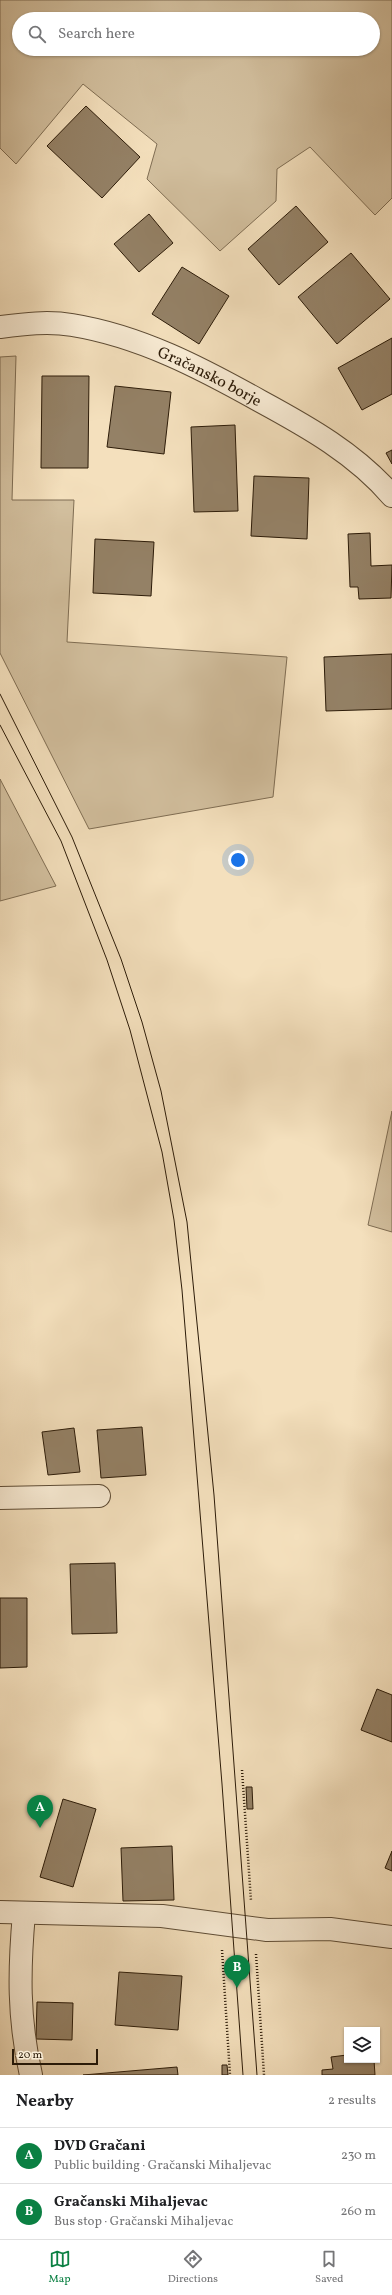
<!DOCTYPE html>
<meta charset="utf-8">
<style>
:root{--surface:#fff;--page:#f6f6f6;--text:#202124;--muted:#757577;--line:#e0e0e0;--accent:#0b8043}
body{margin:0;font-family:Vollkorn,serif;background:var(--page);color:var(--text)}
.controls{position:absolute;right:12px;bottom:12px;display:grid;overflow:hidden;border-radius:0px;box-shadow:0 1px 3px #0004}
.controls button{width:36px;height:36px;display:grid;place-items:center;padding:0;border:0;border-bottom:1px solid var(--line);background:var(--surface);color:var(--text);font:20px sans-serif}
.scale{position:absolute;left:12px;bottom:10px;width:86px;box-sizing:border-box;padding-left:4px;border:2px solid #2c1b08;border-top:0;font-size:11px;line-height:14px;white-space:nowrap;color:#2c1b08;-webkit-text-stroke:3px #f8ebd4;paint-order:stroke}
.you{position:absolute;left:238px;top:860px;width:14px;height:14px;margin:-10px;border:3px solid #fff;border-radius:50%;background:#1a73e8;box-shadow:0 0 0 6px #1a73e833}
.badge{display:grid;place-items:center;width:26px;height:26px;border-radius:50%;background:var(--accent);color:#fff;font-size:13px;font-weight:700}
.pin{position:absolute;translate:-50% -33px;filter:drop-shadow(0 1px 2px #0008)}
.pin::after{content:'';position:absolute;top:21px;width:14px;height:12px;background:inherit;clip-path:polygon(0 0,100% 0,50% 100%)}
.list{margin:0;padding:0;list-style:none}
h2{display:flex;justify-content:space-between;align-items:center;height:52px;margin:0;padding:0 16px;font-size:17px}
h2 small{font-size:13px;font-weight:400;color:var(--muted)}
.list li{display:grid;grid-template-columns:26px 1fr auto;gap:12px;align-items:center;box-sizing:border-box;height:56px;padding:0 16px;border-top:1px solid var(--line)}
.list b{display:block;font-size:15px;white-space:nowrap}
.list p{margin:0;font-size:13px;white-space:nowrap;color:var(--muted)}
.list em{font-size:13px;font-style:normal;color:var(--muted)}
.icon{flex:none;width:22px;height:22px;fill:none;stroke:currentColor;stroke-width:2;stroke-linecap:round;stroke-linejoin:round}
.map{position:relative;flex:none;width:392px;height:2075px;overflow:hidden}
.search{position:absolute;background:var(--surface);box-shadow:0 1px 3px #0004;left:12px;right:12px;top:12px;height:44px;display:flex;align-items:center;gap:10px;box-sizing:border-box;padding:0 14px;border-radius:22px;color:var(--muted);font-size:15px}
.sheet{height:164px;background:var(--surface)}
nav{display:flex;justify-content:space-around;align-items:center;box-sizing:border-box;height:56px;border-top:1px solid var(--line);background:var(--surface);font-size:11px;color:var(--muted)}
nav a{display:grid;justify-items:center;gap:2px}
nav .on{color:var(--accent)}
.map>svg:first-child{display:block}
.green{fill:#d2bf9e;stroke:#7f6d53;fill-rule:evenodd}
.building{fill:#948166;stroke:#2c1b08}
.lines{fill:none;stroke-linecap:round;stroke-linejoin:round}
.minor-casing{stroke:#5e4c35;stroke-width:24}
.path{stroke:#2c1b08;stroke-width:2.5;stroke-dasharray:1 2;stroke-linecap:butt}
.minor{stroke:#f8ebd4;stroke-width:22}
.tram{stroke:#2c1b08;stroke-width:1}
.labels{text-anchor:middle;stroke-width:3.5;stroke-linejoin:round;paint-order:stroke}
.street-label{font-size:16px;fill:#2c1b08;stroke:#f8ebd4}
</style>
<div class="map">
<svg width="392" height="2075" viewBox="0 0 392 2075">
<rect width="100%" height="100%" fill="#f4e0bd"/>
<filter id="stains"><feTurbulence type="fractalNoise" baseFrequency=".005" numOctaves="4"/><feColorMatrix values="0 0 0 0 .2 0 0 0 0 .09 0 0 0 0 .02 0 0 0 .5 -.17"/></filter>
<radialGradient id="worn" r=".72"><stop offset=".6" stop-color="#630" stop-opacity="0"/><stop offset="1" stop-color="#630" stop-opacity=".3"/></radialGradient>
<path class="green" d="M0 0H392V198L375 215 310 147 277 169 276 201 220 251 147 179 157 144 83 84 16 164 0 148ZM19 19H373V49H19Z
M16 356 12 500H74L67 642 287 657 273 797 89 829 0 653V357Z
M0 779 56 886 0 901Z
M392 1111V1232L368 1225Z"/>
<path class="building" d="M86 106 140 157 102 198 47 146Z
M296 206 328 242 279 285 248 249Z
M149 214 173 243 139 272 114 244Z
M351 253 390 299 337 344 298 297Z
M182 267 229 296 199 344 152 314Z
M392 338V394L362 410 338 368Z
M42 376H89L88 468H41Z
M115 386 171 392 164 454 107 447Z
M235 425 238 511 194 512 191 427Z
M392 450V464L386 453Z
M254 476 309 478 307 539 251 536Z
M370 533 371 566 392 565 391 598 359 599 358 587H350L348 534Z
M95 539 154 542 151 596 93 593Z
M392 654V709L326 711 324 657Z
M142 1427 146 1475 101 1478 97 1430Z
M74 1428 80 1472 48 1475 42 1432Z
M115 1563 117 1633 72 1634 70 1564Z
M0 1598H27V1667L0 1668Z
M377 1689 392 1695V1742L361 1730Z
M246 1787H252L253 1809H247Z
M63 1799 96 1809 73 1887 40 1877Z
M172 1846 174 1900 123 1901 121 1848Z
M392 1851V1871L385 1868Z
M119 1972 182 1976 178 2030 115 2025Z
M37 2002 73 2003 72 2040 36 2039Z
M347 2055V2060H374L375 2075H322V2070L333 2069 331 2057Z
M222 2065H227L228 2075H222Z
M177 2067 178 2075H83Z"/>
<g class="lines">
<defs>
<g id="minor">
<path id="s1" d="M0 327C24 324 48 321 72 325 140 336 201 368 260 401 308 427 356 454 392 496"/>
<path d="M0 1498 99 1496"/>
<path d="M0 1912 162 1916 267 1930 330 1929 392 1937"/>
<path d="M24 1913C19 1970 18 2018 31 2075"/>
</g>
</defs>
<use href="#minor" class="minor-casing"/>
<path class="path" d="M242 1770 251 1901
M222 1950 230 2075
M256 1954 264 2075"/>
<use href="#minor" class="minor"/>
<path class="tram" d="M0 694 72 837 121 959 142 1022 161 1091 187 1222 214 1495 257 2075
M0 725 61 841 107 960 130 1030 162 1152 174 1220 182 1290 222 1784 243 2075"/>
</g>
<g class="labels">
<g class="street-label">
<text dy="6" stroke="none"><textPath href="#s1" startOffset="220">Gračansko borje</textPath></text>
</g>
</g>
<rect width="100%" height="100%" filter="url(#stains)"/>
<rect width="100%" height="100%" fill="url(#worn)"/>
</svg>
<div class="controls">
<button><svg class="icon" aria-label="layers" viewBox="0 0 24 24"><path d="M12 4l9 5-9 5-9-5zM3 14l9 5 9-5"/></svg></button>
</div>
<div class="scale">20 m</div>
<div class="you"></div>
<div class="pin badge" style="left:40px;top:1828px">A</div>
<div class="pin badge" style="left:237px;top:1988px">B</div>
<div class="search"><svg class="icon" aria-label="search" viewBox="0 0 24 24"><circle cx="10" cy="10" r="6"/><path d="M15 15l6 6"/></svg>Search here</div>
</div>
<section class="sheet">
<h2>Nearby<small>2 results</small></h2>
<ul class="list">
<li><span class="badge">A</span><div><b>DVD Gračani</b><p>Public building · Gračanski Mihaljevac</p></div><em>230 m</em></li>
<li><span class="badge">B</span><div><b>Gračanski Mihaljevac</b><p>Bus stop · Gračanski Mihaljevac</p></div><em>260 m</em></li>
</ul>
</section>
<nav>
<a class="on"><svg class="icon" aria-label="map" viewBox="0 0 24 24"><path d="M3 6l6-2 6 2 6-2v14l-6 2-6-2-6 2zM9 4v14M15 6v14"/></svg>Map</a>
<a><svg class="icon" aria-label="directions" viewBox="0 0 24 24"><path d="M12 3l9 9-9 9-9-9zM9 14v-3h6M13 9l2 2-2 2"/></svg>Directions</a>
<a><svg class="icon" aria-label="saved" viewBox="0 0 24 24"><path d="M7 4h10v16l-5-4-5 4z"/></svg>Saved</a>
</nav>
